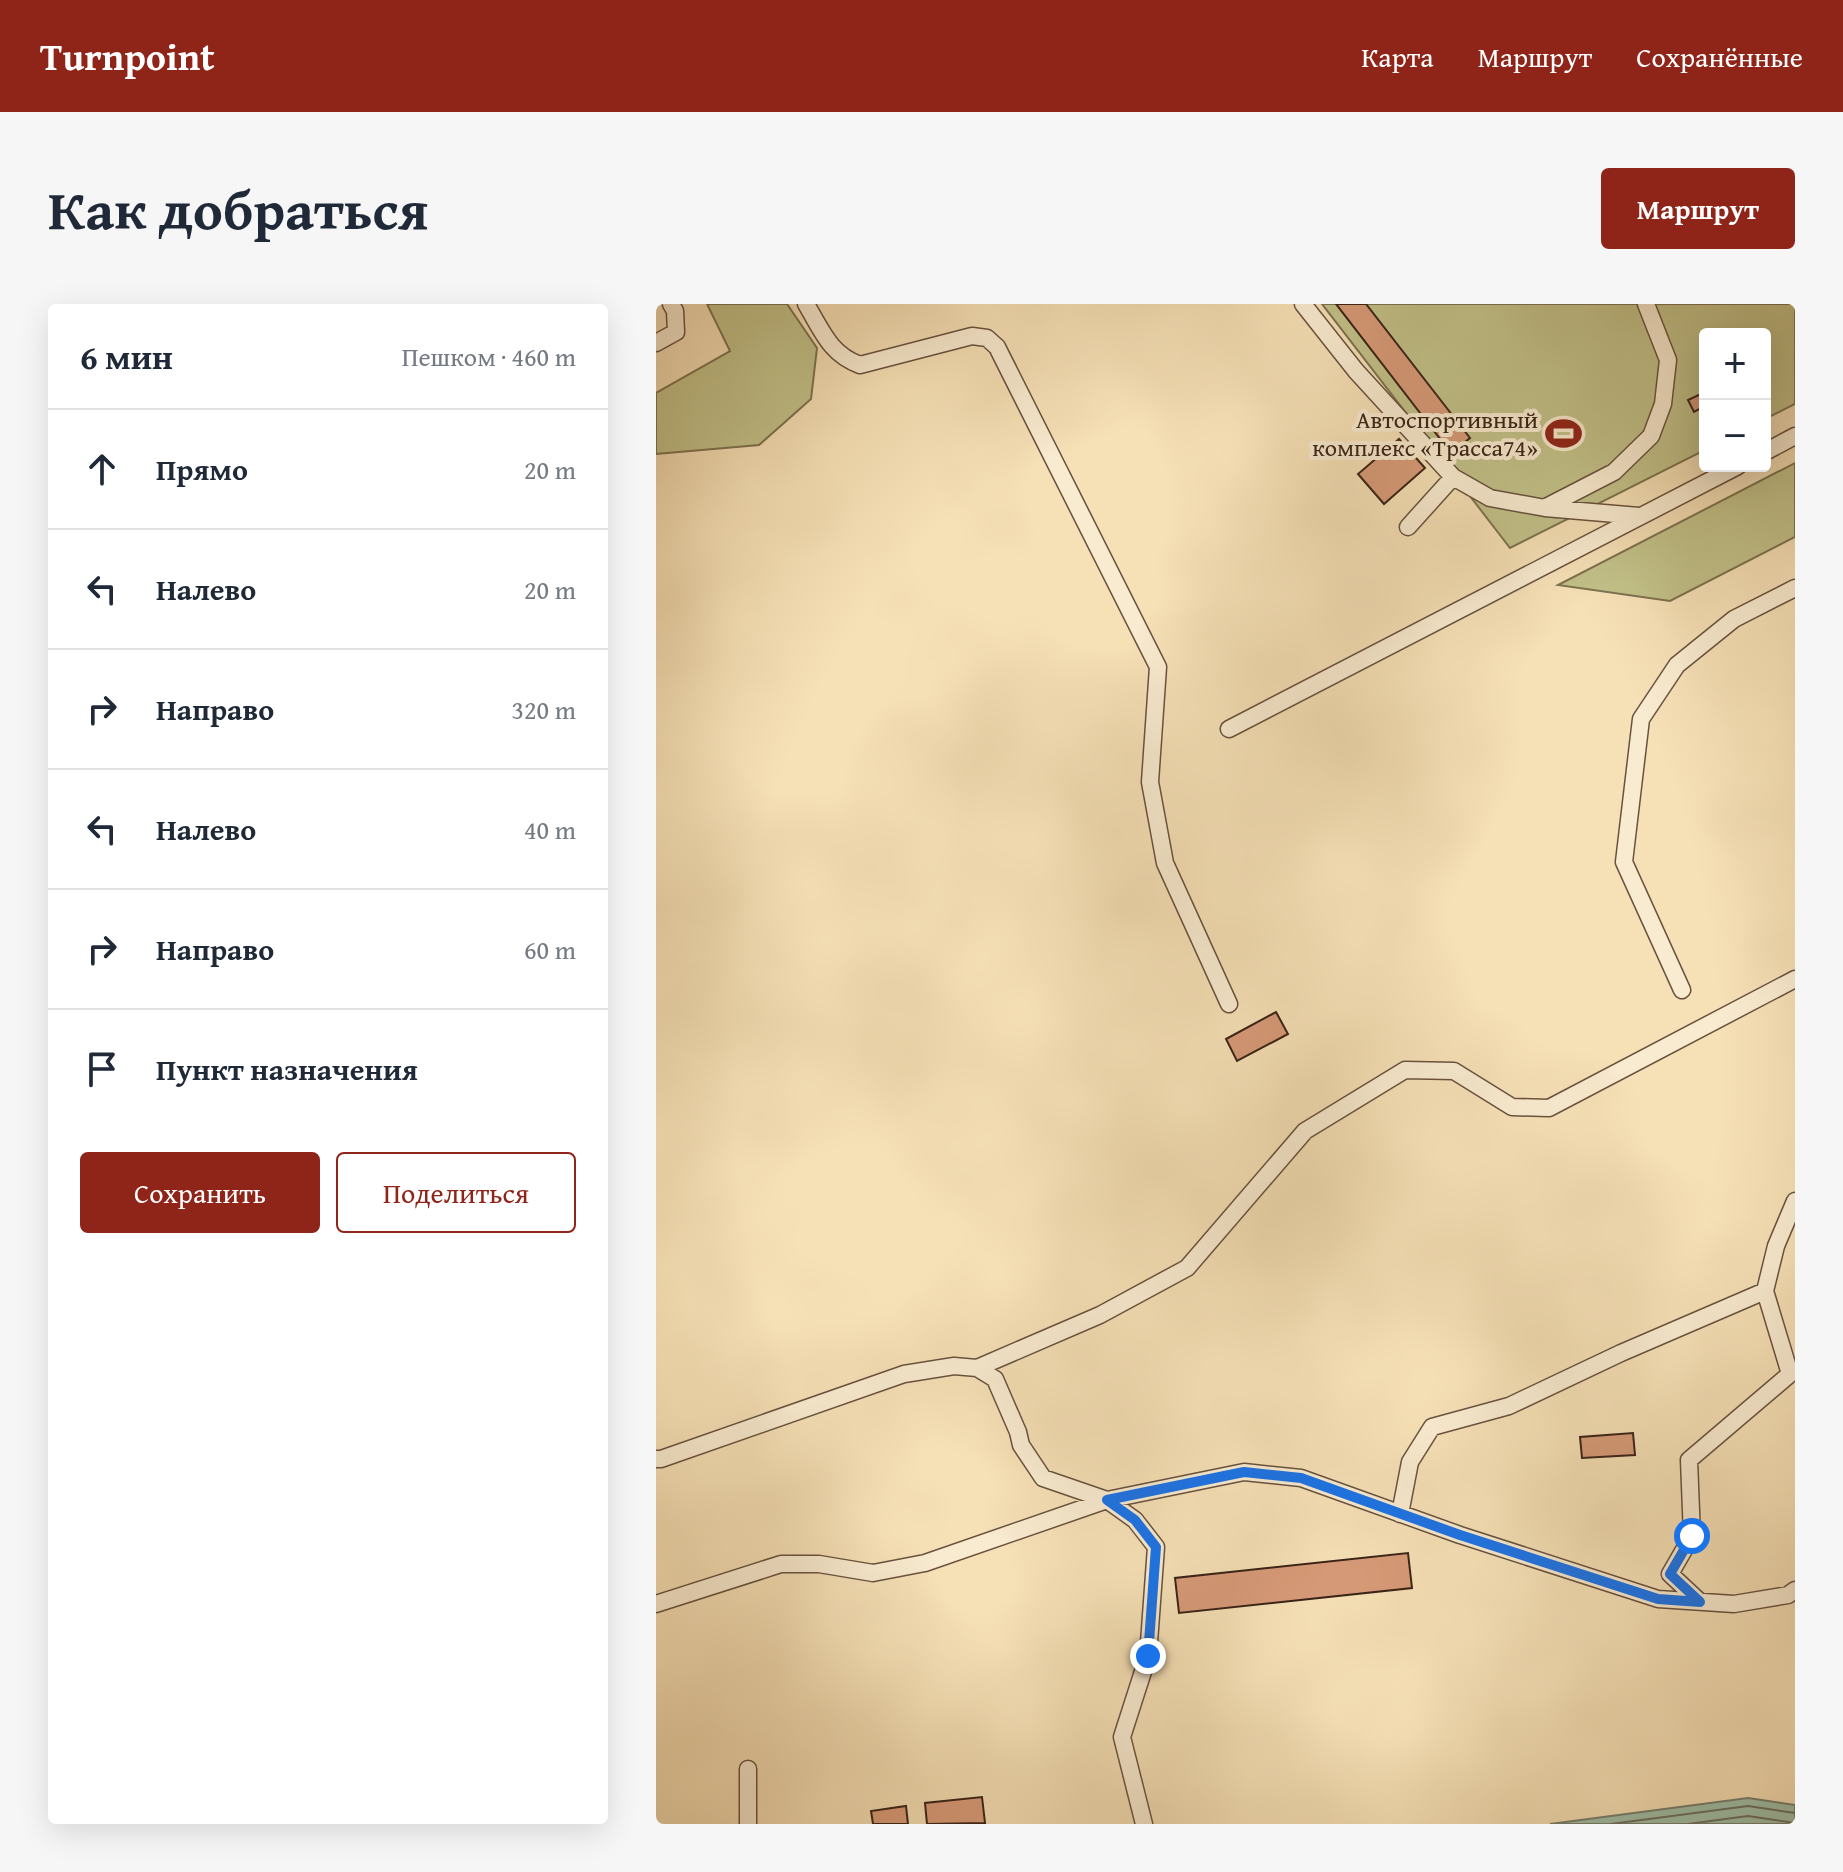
<!DOCTYPE html>
<html lang="ru">
<meta charset="utf-8">
<style>
:root{--surface:#fff;--page:#f6f6f7;--text:#1f2937;--muted:#747a83;--line:#e0e1e3;--accent:#8f2418}
body{margin:0;font-family:"Gentium Book Plus",serif;background:var(--page);color:var(--text)}
.controls{position:absolute;right:24px;top:24px;display:grid;overflow:hidden;border-radius:8px;box-shadow:0 8px 32px #0002}
.controls button{width:72px;height:72px;display:grid;place-items:center;padding:0;border:0;border-bottom:2px solid var(--line);background:var(--surface);color:var(--text);font:40px sans-serif}
.stop{position:absolute;width:24px;height:24px;margin:-18px;border:6px solid #1a73e8;border-radius:50%;background:#fff}
.stop.end{background:#1a73e8;border-color:#fff;box-shadow:0 2px 8px #0008}
.list{margin:0;padding:0;list-style:none}
h2{display:flex;justify-content:space-between;align-items:center;height:104px;margin:0;padding:0 32px;font-size:34px}
h2 small{font-size:26px;font-weight:400;color:var(--muted)}
.list li{display:grid;grid-template-columns:52px 1fr auto;gap:24px;align-items:center;box-sizing:border-box;height:120px;padding:0 32px;border-top:2px solid var(--line)}
.list b{display:block;font-size:30px;white-space:nowrap}
.list em{font-size:26px;font-style:normal;color:var(--muted)}
.actions{display:flex;gap:16px;padding:24px 32px}
.actions a{flex:1;padding:18px 0;border:2px solid var(--accent);border-radius:8px;text-align:center;font-size:28px;color:var(--accent)}
.actions .main{background:var(--accent);color:#fff}
.icon{flex:none;width:44px;height:44px;fill:none;stroke:currentColor;stroke-width:2;stroke-linecap:round;stroke-linejoin:round}
.map{position:relative;flex:none;width:1139px;height:1520px;overflow:hidden;border-radius:8px}
header{display:flex;align-items:center;gap:48px;box-sizing:border-box;height:112px;padding:0 40px;background:var(--accent);color:#fff}
header strong{font-size:38px}
nav{display:flex;gap:44px;margin-inline-start:auto;font-size:28px}
.intro{display:flex;align-items:center;justify-content:space-between;box-sizing:border-box;height:192px;padding:0 48px}
h1{margin:0;font-size:56px}
.button{padding:20px 36px;border-radius:8px;background:var(--accent);color:#fff;font-size:28px;font-weight:700}
main{display:flex;gap:48px;padding:0 48px}
aside{flex:1;background:var(--surface);border-radius:8px;box-shadow:0 8px 32px #0002}
.map>svg:first-child{display:block}
.green{fill:#c2c189;stroke:#7d7250;stroke-width:2}
.water{fill:#9ebea8;stroke:#75806e;stroke-width:2}
.lines{fill:none;stroke-linecap:round;stroke-linejoin:round}
.shore{stroke:#6b7060;stroke-width:2}
.building{fill:#d79a78;stroke:#382317;stroke-width:2}
.minor-casing{stroke:#68523f;stroke-width:19}
.minor{stroke:#f9ebd0;stroke-width:16}
.route{stroke:#1a73e8;stroke-width:10}
.labels{text-anchor:middle;stroke-width:8;stroke-linejoin:round;paint-order:stroke}
.poi-label{font-size:24px;fill:#382317;stroke:#f9ebd0;text-anchor:end}
</style>
<header>
<strong>Turnpoint</strong>
<nav><a>Карта</a><a>Маршрут</a><a>Сохранённые</a></nav>
</header>
<div class="intro"><h1>Как добраться</h1><a class="button">Маршрут</a></div>
<main>
<aside>
<h2>6 мин<small>Пешком · 460 m</small></h2>
<ul class="list">
<li><svg class="icon" aria-label="ahead" viewBox="0 0 24 24"><path d="M12 20V5M6 11l6-6 6 6"/></svg><div><b>Прямо</b></div><em>20 m</em></li>
<li><svg class="icon" aria-label="left" viewBox="0 0 24 24"><path d="M17 20v-9H6M10 6l-5 5 5 5"/></svg><div><b>Налево</b></div><em>20 m</em></li>
<li><svg class="icon" aria-label="right" viewBox="0 0 24 24"><path d="M7 20v-9h11M14 6l5 5-5 5"/></svg><div><b>Направо</b></div><em>320 m</em></li>
<li><svg class="icon" aria-label="left" viewBox="0 0 24 24"><path d="M17 20v-9H6M10 6l-5 5 5 5"/></svg><div><b>Налево</b></div><em>40 m</em></li>
<li><svg class="icon" aria-label="right" viewBox="0 0 24 24"><path d="M7 20v-9h11M14 6l5 5-5 5"/></svg><div><b>Направо</b></div><em>60 m</em></li>
<li><svg class="icon" aria-label="arrive" viewBox="0 0 24 24"><path d="M6 21V4h12l-3 4 3 4H6"/></svg><div><b>Пункт назначения</b></div></li>
</ul>
<div class="actions"><a class="main">Сохранить</a><a>Поделиться</a></div>
</aside>
<div class="map">
<svg width="1139" height="1520" viewBox="0 0 1139 1520">
<rect width="100%" height="100%" fill="#f6e0b6"/>
<filter id="stains"><feTurbulence type="fractalNoise" baseFrequency=".0025" numOctaves="4"/><feColorMatrix values="0 0 0 0 .2 0 0 0 0 .09 0 0 0 0 .02 0 0 0 .5 -.17"/></filter>
<radialGradient id="worn" r=".72"><stop offset=".6" stop-color="#630" stop-opacity="0"/><stop offset="1" stop-color="#630" stop-opacity=".3"/></radialGradient>
<path class="green" d="M51 0H131L161 44 155 95 103 141 0 150V89L74 47Z
M666 0H1139V100L1109 115V30H1049V146L854 244Z
M1139 159V233L1014 297 902 281Z"/>
<path class="water" d="M1092 1494 1139 1501V1520H894Z"/>
<g class="lines">
<path class="shore" d="M955 1520 1092 1502 1139 1509
M1032 1520 1092 1512 1139 1519"/>
</g>
<path class="building" d="M680 0H710L814 134 795 149Z
M1049 88V102L1038 108 1032 96Z
M743 135 769 164 728 200 702 170Z
M620 708 632 730 581 757 570 735Z
M977 1129 979 1151 926 1154 924 1133Z
M752 1249 756 1284 523 1309 519 1274Z
M326 1493 329 1519 271 1520 269 1499Z
M250 1502 252 1520H217L215 1507Z"/>
<g class="lines">
<defs>
<path id="minor" d="M150 0C166 27 174 50 204 61L316 32 331 34 341 43 502 363 494 478 509 559 573 700
M647 0 700 67 797 173 834 194 889 204 983 212
M0 39 20 28 19 7 15 0
M1109 148 1139 132
M890 203 958 168 995 132 1007 100 1012 56 990 0
M752 223 797 173
M573 425 1082 162
M1026 686 968 558 985 415 1021 361 1078 315 1139 284
M321 1064 444 1011 531 964 649 827 749 766 798 767 856 803 893 804 1139 675
M0 1155H5L248 1070 298 1062 321 1064 339 1075 362 1128 365 1141 387 1174 451 1196 479 1216 500 1243 492 1352 466 1433 488 1520
M744 1210 754 1158 776 1123 853 1102 965 1049 1109 987 1120 942 1139 897
M1044 1298 1014 1270 1036 1232 1033 1156 1134 1070 1109 987
M0 1300 125 1260H163L217 1269 269 1259 451 1196 588 1168 645 1174 804 1231 1002 1295 1078 1300 1132 1291 1139 1286
M92 1520V1465"/>
</defs>
<use href="#minor" class="minor-casing"/>
<use href="#minor" class="minor"/>
</g>
<g class="lines">
<path class="route" d="M492 1352 500 1243 479 1216 451 1196 588 1168 645 1174 804 1231 1002 1295 1044 1298 1014 1270 1036 1232"/>
</g>
<defs>
<symbol id="stadium-bare" viewBox="-9 -9 18 18"><path d="M0-5a6.5 5 0 1 0 0 10a6.5 5 0 1 0 0-10ZM-3.5-1.8h7v3.6h-7Z" fill="#8f2418" stroke="#f9ebd0" stroke-width="2.5" paint-order="stroke"/></symbol>
</defs>
<g fill-rule="evenodd">
<use href="#stadium-bare" x="882" y="104" width="51" height="51"/>
</g>
<g class="labels">
<g class="poi-label">
<text x="882" y="124">Автоспортивный<tspan x="882" dy="28">комплекс «Трасса74»</tspan></text>
</g>
</g>
<rect width="100%" height="100%" filter="url(#stains)"/>
<rect width="100%" height="100%" fill="url(#worn)"/>
</svg>
<div class="controls">
<button>+</button>
<button>−</button>
</div>
<div class="stop" style="left:1036px;top:1232px"></div>
<div class="stop end" style="left:492px;top:1352px"></div>
</div>
</main>
